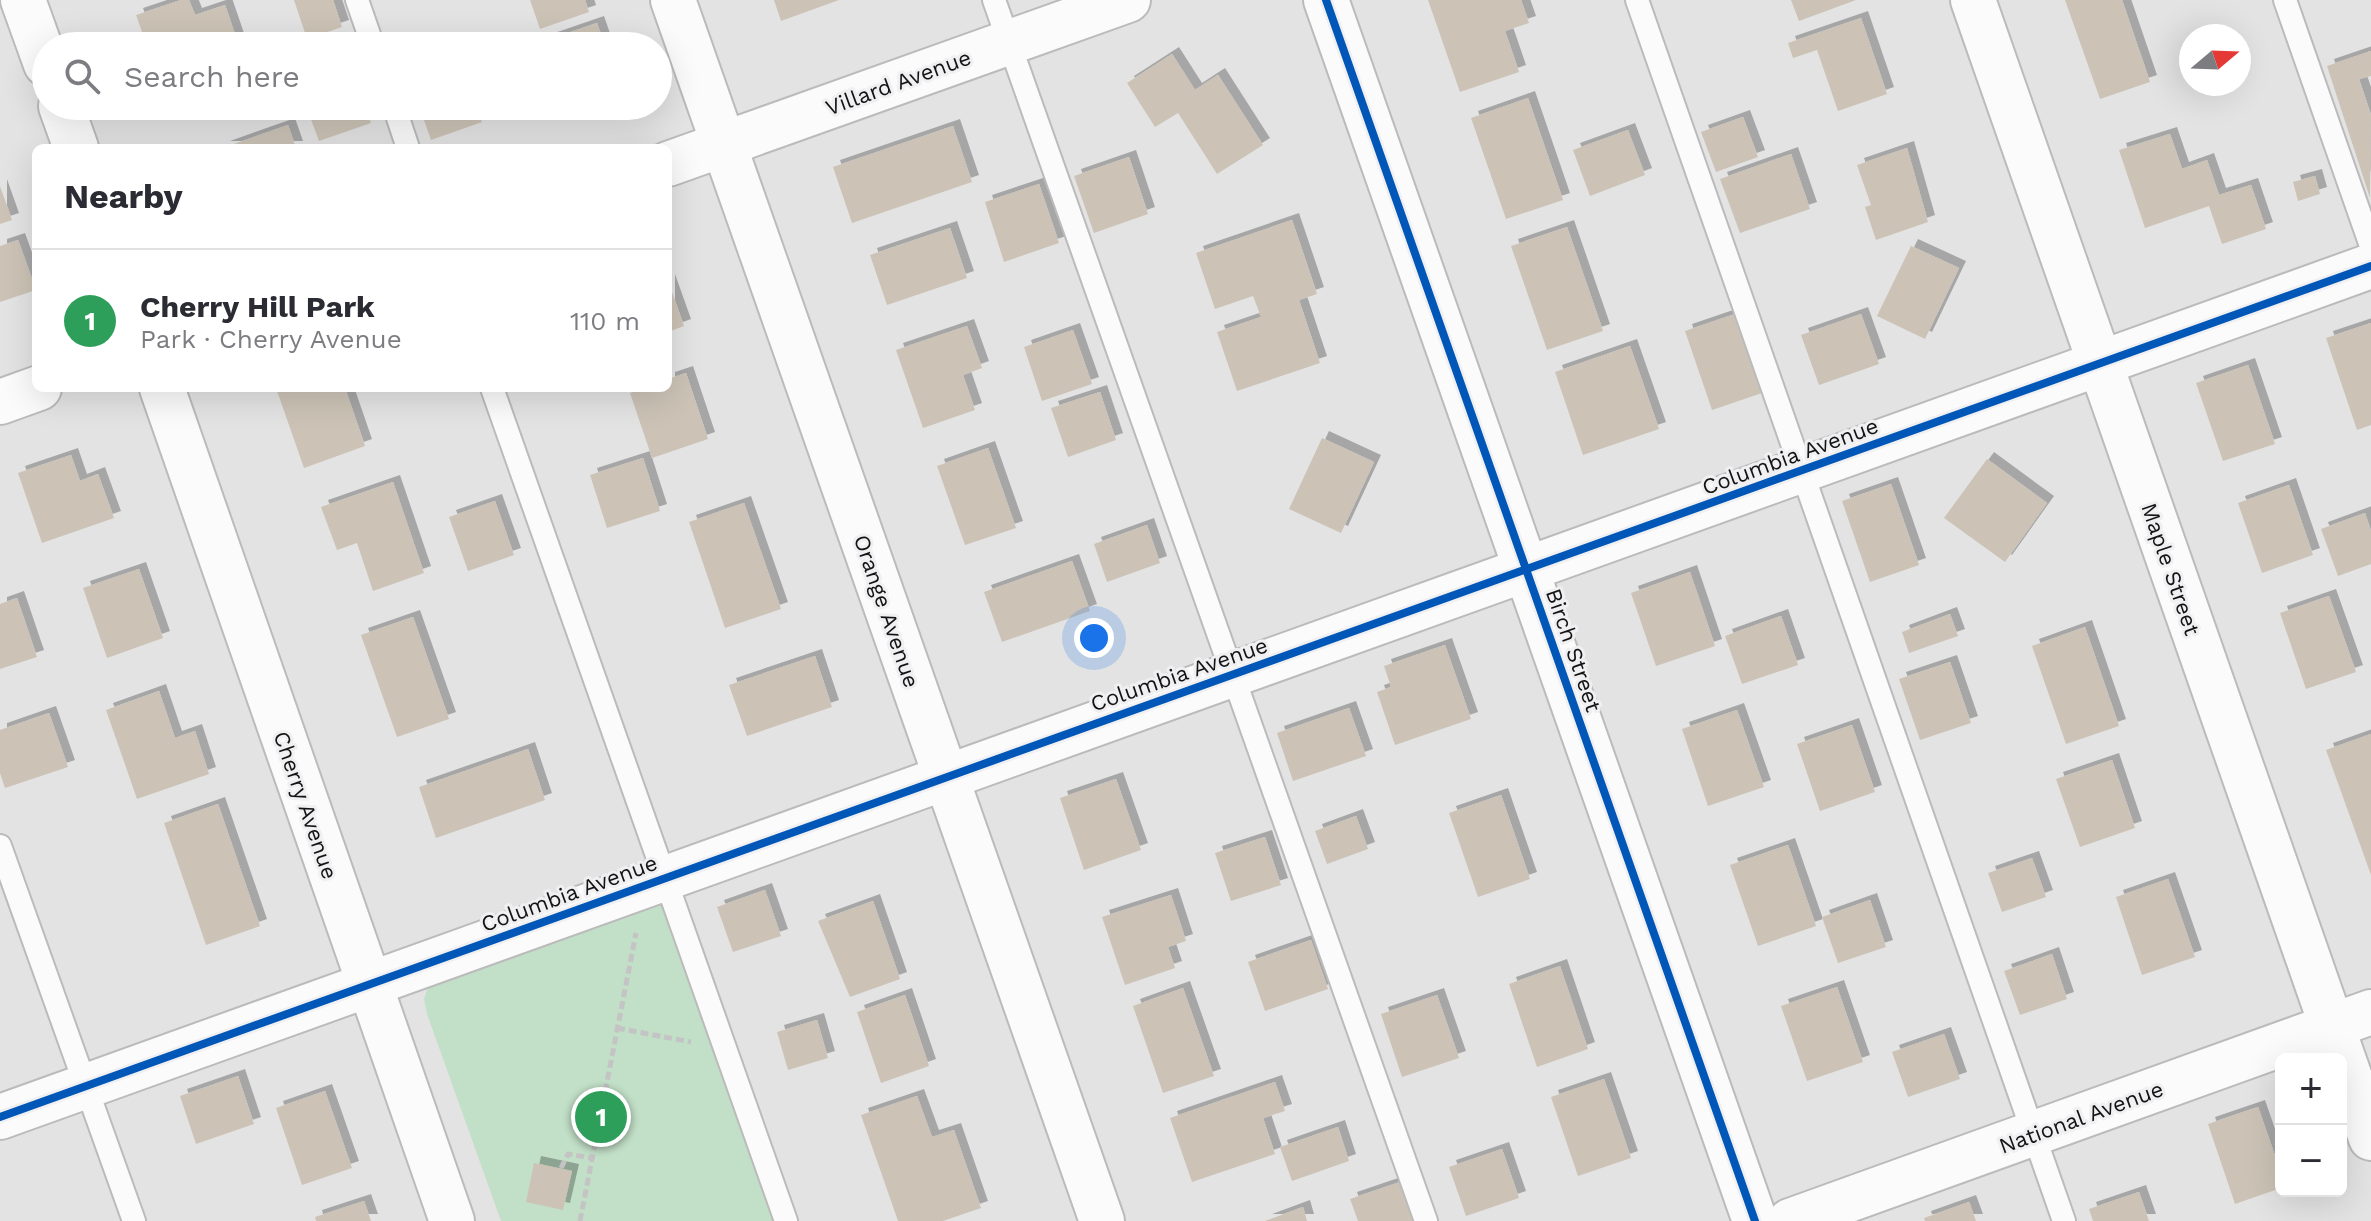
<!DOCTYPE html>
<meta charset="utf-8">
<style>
:root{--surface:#fff;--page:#f2f2f3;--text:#2b2b33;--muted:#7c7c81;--line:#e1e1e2;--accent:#5c5c5d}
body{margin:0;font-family:"Work Sans",sans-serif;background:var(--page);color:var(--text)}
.controls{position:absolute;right:24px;bottom:24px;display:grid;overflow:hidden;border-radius:12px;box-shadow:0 8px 32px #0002}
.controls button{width:72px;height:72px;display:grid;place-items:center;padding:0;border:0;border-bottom:2px solid var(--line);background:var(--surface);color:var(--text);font:40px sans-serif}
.compass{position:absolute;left:2179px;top:24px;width:72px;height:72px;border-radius:50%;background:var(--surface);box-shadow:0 8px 32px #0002;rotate:71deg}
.you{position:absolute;left:1094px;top:638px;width:28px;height:28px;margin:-20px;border:6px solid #fff;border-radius:50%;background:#1a73e8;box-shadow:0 0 0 12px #1a73e833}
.badge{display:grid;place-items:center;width:52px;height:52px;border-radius:50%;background:var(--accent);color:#fff;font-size:26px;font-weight:700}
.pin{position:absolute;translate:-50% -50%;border:4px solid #fff;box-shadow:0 2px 8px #0006}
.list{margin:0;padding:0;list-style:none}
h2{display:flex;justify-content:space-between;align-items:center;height:104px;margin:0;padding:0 32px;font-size:34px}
h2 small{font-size:26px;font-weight:400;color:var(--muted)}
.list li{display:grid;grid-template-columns:52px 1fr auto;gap:24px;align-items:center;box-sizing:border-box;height:144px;padding:0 32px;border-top:2px solid var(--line)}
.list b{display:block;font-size:30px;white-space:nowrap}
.list p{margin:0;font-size:26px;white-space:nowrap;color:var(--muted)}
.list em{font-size:26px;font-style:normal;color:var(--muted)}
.icon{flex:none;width:44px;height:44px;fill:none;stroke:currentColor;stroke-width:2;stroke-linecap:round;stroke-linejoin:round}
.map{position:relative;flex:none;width:2371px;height:1221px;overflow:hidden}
.search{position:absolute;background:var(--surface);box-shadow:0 8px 32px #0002;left:32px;top:32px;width:640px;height:88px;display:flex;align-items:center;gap:20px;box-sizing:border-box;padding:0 28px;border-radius:44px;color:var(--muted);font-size:30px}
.panel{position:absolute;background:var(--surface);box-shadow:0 8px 32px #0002;left:32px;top:144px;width:640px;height:248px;border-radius:12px}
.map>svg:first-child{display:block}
.green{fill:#c2dfc7}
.building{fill:#ccc3b6;filter:url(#shadow)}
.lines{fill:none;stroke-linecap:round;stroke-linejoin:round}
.lane-casing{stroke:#bbbbbc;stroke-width:26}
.street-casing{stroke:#bbbbbc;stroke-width:48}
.secondary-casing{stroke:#bbbbbc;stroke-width:48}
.path{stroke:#c4c4c4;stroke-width:5;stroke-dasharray:8 4;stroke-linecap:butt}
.lane{stroke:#fbfbfb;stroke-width:22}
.street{stroke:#fbfbfb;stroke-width:44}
.secondary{stroke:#fbfbfb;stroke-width:44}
.cycleway-casing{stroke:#f0f0f2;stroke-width:13}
.cycleway{stroke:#0057b8;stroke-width:8}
.labels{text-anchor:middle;stroke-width:6;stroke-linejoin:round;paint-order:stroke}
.street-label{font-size:22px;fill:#131314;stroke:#f0f0f2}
</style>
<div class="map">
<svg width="2371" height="1221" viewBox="0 0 2371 1221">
<defs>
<filter id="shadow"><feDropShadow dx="7" dy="-7" stdDeviation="0" flood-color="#0004"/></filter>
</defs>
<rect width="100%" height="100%" fill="#e3e3e4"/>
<path class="green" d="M659 898 775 1221H501L427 1014 424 999 429 984Z"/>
<path class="building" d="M181 0H189L195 15 225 5 239 46H147L136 15Z
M294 0H333L342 27 307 39Z
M530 0H585L589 12 540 29Z
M774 0H839L781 21Z
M1428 0H1521L1529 23 1505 31 1519 72 1460 92Z
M1791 0H1856L1799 21Z
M2065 0H2122L2150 82 2100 99Z
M1861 18 1887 94 1838 111 1817 50 1793 58 1788 43Z
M597 23 605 46H530Z
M2371 51V76L2359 79 2371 115 2370 198 2327 66Z
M1172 54 1195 90 1218 75 1263 145 1217 174 1178 113 1155 127 1127 83Z
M1528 98 1563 200 1506 219 1471 118Z
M306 106H365L371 123 319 141Z
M419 106H476L482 122 431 140Z
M1743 117 1758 157 1716 172 1701 132Z
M288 125 296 148H223Z
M953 126 972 182 852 223 833 167Z
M1628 130 1645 175 1590 196 1573 150Z
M2170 134 2182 169 2207 160 2219 195 2251 185 2266 229 2222 244 2209 206 2145 228 2119 150Z
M1907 148 1928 222 1876 240 1865 207 1871 205 1857 165Z
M1791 154 1810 209 1740 233 1720 179Z
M1129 157 1148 214 1094 233 1074 176Z
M2315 176 2320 194 2298 201 2293 182Z
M1039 184 1059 243 1004 262 985 202Z
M0 186 12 220 0 224Z
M1292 220 1317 294 1299 300 1320 363 1237 391 1217 332 1261 317 1253 296 1215 309 1196 253Z
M1567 227 1603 331 1547 350 1511 246Z
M950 228 967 278 887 305 870 255Z
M18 240 36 290 0 302V246Z
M1911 246 1959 268 1925 339 1877 316Z
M668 281 684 326 668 332Z
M1735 314 1762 393 1712 410 1685 331Z
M1861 314 1879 364 1819 385 1801 335Z
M2371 323V425L2357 430 2326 338Z
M967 326 982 368 963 375 975 410 923 428 896 350Z
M1073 330 1092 384 1042 401 1024 347Z
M1630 346 1659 429 1583 455 1555 372Z
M2248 365 2275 444 2223 461 2196 383Z
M686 373 708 439 652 458 630 393 643 388H668V379Z
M276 388H345L365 446 304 468Z
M1100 392 1116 440 1068 457 1051 408Z
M1322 438 1374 462 1341 533 1289 509Z
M988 448 1016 528 965 545 937 466Z
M71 455 80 481 98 474 114 518 42 543 18 473Z
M643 458 660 511 607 528 590 475Z
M1987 459 2047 503 2005 562 1944 518Z
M393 482 424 573 373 591 357 543 337 550 321 507Z
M1891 484 1919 565 1870 582 1842 501Z
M2289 485 2313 555 2262 573 2238 503Z
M495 501 514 555 468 571 449 517Z
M744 503 781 609 725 628 689 522Z
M2365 513 2371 531V564L2338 576 2321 529Z
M1147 525 1160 563 1107 582 1094 544Z
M1072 561 1090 611 1002 642 984 592Z
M139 569 163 638 107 658 83 588Z
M1690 572 1715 646 1656 666 1631 593Z
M2329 596 2356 672 2306 689 2280 613Z
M17 598 37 657 0 669V604Z
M1950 614 1958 636 1909 653 1902 632Z
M1781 616 1798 665 1742 684 1725 636Z
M413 617 449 719 397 737 361 635Z
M2085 627 2119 726 2066 744 2032 646Z
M1445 645 1471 719 1395 745 1377 692 1391 687 1384 666Z
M815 656 832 707 747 736 729 685Z
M1950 662 1971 723 1920 740 1899 679Z
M159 691 175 738 195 731 209 774 137 799 106 710Z
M1349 708 1366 756 1293 781 1277 733Z
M1737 710 1764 787 1708 806 1682 729Z
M49 713 68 767 5 788 0 773V730Z
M1852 725 1875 792 1820 811 1797 744Z
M2371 734V875L2326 750Z
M528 749 545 800 436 838 419 787Z
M2112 760 2135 828 2080 847 2056 779Z
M1116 779 1141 850 1084 870 1060 798Z
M1501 795 1530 879 1478 897 1449 813Z
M218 804 260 926 206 945 164 823Z
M1356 816 1368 849 1327 864 1315 831Z
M1265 837 1281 885 1231 901 1215 853Z
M1788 845 1816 926 1758 946 1730 865Z
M2032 858 2046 897 2002 912 1988 873Z
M2168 879 2195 957 2142 975 2116 897Z
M765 890 781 936 733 952 717 907Z
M1171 895 1186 941 1168 947 1175 968 1125 985 1102 917Z
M1870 900 1886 947 1838 963 1822 917Z
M873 901 900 979 850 997 818 921Z
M1311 940 1328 989 1265 1011 1248 962Z
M2052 954 2067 999 2020 1015 2004 971Z
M1560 966 1588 1049 1537 1067 1509 984Z
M1837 987 1863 1062 1807 1081 1781 1006Z
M1183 988 1214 1076 1163 1093 1133 1006Z
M905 995 929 1066 881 1083 857 1012Z
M1437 995 1459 1058 1402 1077 1381 1014Z
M817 1020 828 1058 788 1070 777 1032Z
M1944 1034 1960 1079 1908 1097 1892 1052Z
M238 1076 254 1124 196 1144 180 1096Z
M1604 1079 1631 1158 1578 1176 1551 1097Z
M1275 1082 1285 1111 1263 1118 1275 1154 1192 1182 1170 1118Z
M325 1091 352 1168 302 1185 276 1108Z
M917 1096 932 1137 954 1130 981 1208 943 1221H898L861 1115Z
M2258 1107 2281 1173V1188L2235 1204 2208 1124Z
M1338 1127 1349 1161 1292 1181 1280 1147Z
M1502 1149 1519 1198 1466 1216 1449 1167Z
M534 1163 572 1171 563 1210 526 1202Z
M1400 1182 1414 1221H1358L1350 1199Z
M2139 1192 2149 1221H2093L2089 1209Z
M364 1201 371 1221H316L315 1217Z
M1969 1202 1976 1221H1925L1924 1218Z
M1303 1207 1307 1221H1265Z"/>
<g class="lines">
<defs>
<path id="lane" d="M357 0 373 46
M994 0 1426 1221
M1637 0 2064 1221
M2285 0 2371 246
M394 106 408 148
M492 388 786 1221
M0 846 134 1221"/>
<path id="street" d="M23 0 46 64
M673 0 1102 1221
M1326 0 1755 1221
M1973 0 2371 1138
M61 106 76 148
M162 388 452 1221
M0 1117 2371 266
M1790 1221 2371 1012"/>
<path id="secondary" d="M668 164 1128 0
M0 402 39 388"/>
</defs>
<use href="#lane" class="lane-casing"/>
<use href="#street" class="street-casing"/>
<use href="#secondary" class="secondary-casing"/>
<path class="path" d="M617 1028 691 1042
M561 1168 568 1154 592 1158
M580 1221 636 933"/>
<use href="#lane" class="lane"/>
<use href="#street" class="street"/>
<use href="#secondary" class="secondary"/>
<defs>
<path id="cycleway" d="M1326 0 1755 1221
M0 1117 2371 266"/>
</defs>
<use href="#cycleway" class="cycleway-casing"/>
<use href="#cycleway" class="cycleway"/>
</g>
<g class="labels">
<g class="street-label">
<text transform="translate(898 82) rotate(-20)" y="8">Villard Avenue</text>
<text transform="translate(1790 456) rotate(-20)" y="8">Columbia Avenue</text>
<text transform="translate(2171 569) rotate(71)" y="8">Maple Street</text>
<text transform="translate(887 611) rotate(71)" y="8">Orange Avenue</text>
<text transform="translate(1574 650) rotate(71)" y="8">Birch Street</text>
<text transform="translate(1179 674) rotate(-19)" y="8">Columbia Avenue</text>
<text transform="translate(306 805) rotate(71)" y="8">Cherry Avenue</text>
<text transform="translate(569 893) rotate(-20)" y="8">Columbia Avenue</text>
<text transform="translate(2081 1117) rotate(-20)" y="8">National Avenue</text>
</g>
</g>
</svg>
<div class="controls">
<button>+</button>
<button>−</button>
</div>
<svg class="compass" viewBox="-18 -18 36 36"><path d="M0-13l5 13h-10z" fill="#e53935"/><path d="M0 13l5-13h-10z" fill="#7c7c81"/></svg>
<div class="you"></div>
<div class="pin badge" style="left:601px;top:1117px;background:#2e9e5b">1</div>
<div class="search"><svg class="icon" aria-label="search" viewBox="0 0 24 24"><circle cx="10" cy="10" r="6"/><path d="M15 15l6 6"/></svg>Search here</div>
<section class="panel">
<h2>Nearby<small></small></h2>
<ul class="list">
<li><span class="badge" style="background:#2e9e5b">1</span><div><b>Cherry Hill Park</b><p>Park · Cherry Avenue</p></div><em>110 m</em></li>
</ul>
</section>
</div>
